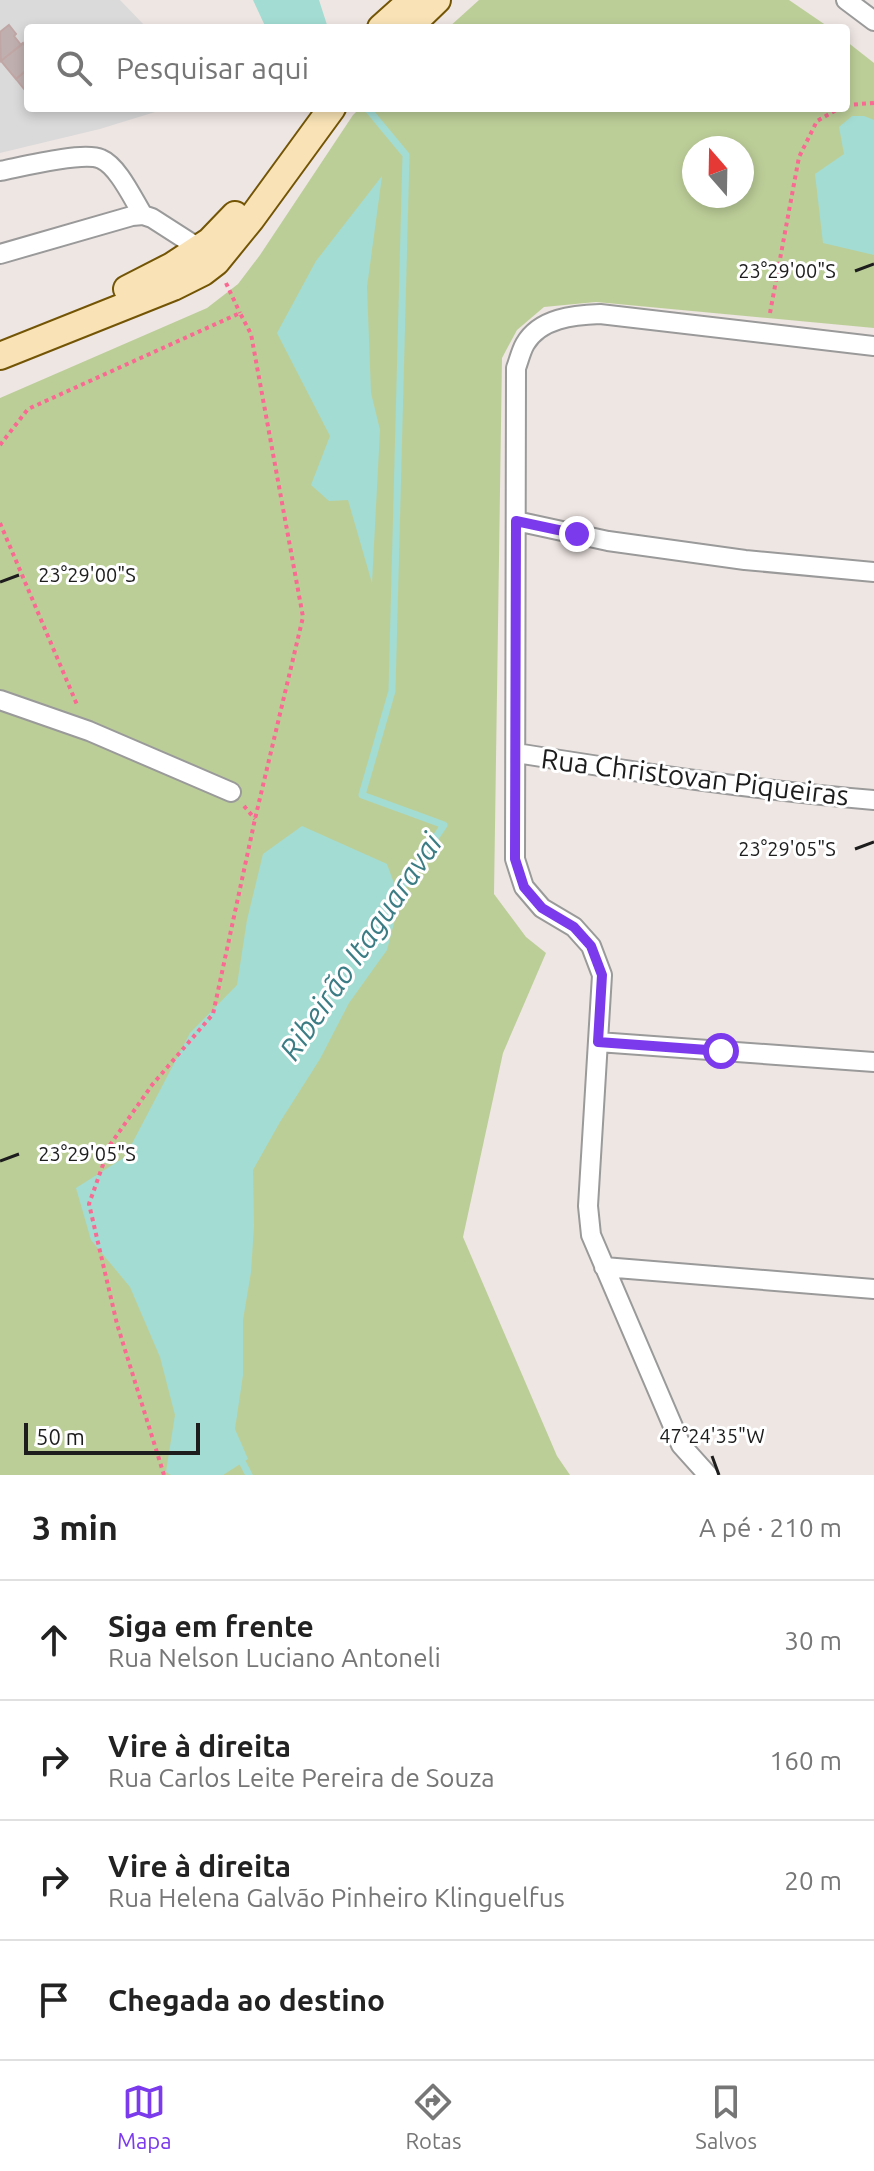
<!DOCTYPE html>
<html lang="pt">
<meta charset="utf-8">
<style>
:root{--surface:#fff;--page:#f2f2f2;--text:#222;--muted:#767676;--line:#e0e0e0;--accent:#7c3aed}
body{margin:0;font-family:Ubuntu,sans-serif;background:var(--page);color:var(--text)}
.compass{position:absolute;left:682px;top:136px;width:72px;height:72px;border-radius:50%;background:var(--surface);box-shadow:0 4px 12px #0003;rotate:340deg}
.scale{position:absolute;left:24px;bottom:20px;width:176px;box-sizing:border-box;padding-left:8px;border:4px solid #1d1d1d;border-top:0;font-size:22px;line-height:28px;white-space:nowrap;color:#1d1d1d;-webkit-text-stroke:6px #fff;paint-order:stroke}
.stop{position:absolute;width:24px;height:24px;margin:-18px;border:6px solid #7c3aed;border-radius:50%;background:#fff}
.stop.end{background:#7c3aed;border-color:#fff;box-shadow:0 2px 8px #0008}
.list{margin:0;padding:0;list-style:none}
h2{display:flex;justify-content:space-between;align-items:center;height:104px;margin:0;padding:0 32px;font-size:34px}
h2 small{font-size:26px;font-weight:400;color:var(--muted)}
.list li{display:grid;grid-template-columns:52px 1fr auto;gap:24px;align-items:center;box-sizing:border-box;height:120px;padding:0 32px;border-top:2px solid var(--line)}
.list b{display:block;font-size:30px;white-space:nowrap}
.list p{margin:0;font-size:26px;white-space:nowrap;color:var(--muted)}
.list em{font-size:26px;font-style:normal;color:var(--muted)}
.icon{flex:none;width:44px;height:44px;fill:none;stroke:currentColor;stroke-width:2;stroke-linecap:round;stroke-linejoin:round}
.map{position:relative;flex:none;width:874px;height:1475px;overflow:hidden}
.search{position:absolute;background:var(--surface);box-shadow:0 4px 12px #0003;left:24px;right:24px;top:24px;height:88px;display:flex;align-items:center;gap:20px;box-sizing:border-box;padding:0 28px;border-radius:8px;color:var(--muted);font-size:30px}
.sheet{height:584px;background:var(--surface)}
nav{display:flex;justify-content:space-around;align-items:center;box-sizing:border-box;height:112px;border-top:2px solid var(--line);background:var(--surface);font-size:22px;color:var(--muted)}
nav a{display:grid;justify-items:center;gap:4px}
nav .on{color:var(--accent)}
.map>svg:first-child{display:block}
.residential{fill:#dbdada}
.forest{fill:#bcce98;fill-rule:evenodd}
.water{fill:#a3dcd3}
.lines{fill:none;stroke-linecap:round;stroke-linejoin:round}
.stream{stroke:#a3dcd3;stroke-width:7}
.building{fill:#bfb0af;stroke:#c0a7a5;stroke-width:2}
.street-casing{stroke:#9a9a9a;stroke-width:22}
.secondary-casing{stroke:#735505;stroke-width:30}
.path{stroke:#f96992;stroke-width:4;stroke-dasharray:4 4;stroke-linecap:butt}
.street{stroke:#fff;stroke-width:18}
.secondary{stroke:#f9e3b6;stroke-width:26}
.route{stroke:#7c3aed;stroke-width:10}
.ticks{fill:none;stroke:#1d1d1d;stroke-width:3}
.labels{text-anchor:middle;stroke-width:6;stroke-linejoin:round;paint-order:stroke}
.street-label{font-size:28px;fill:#1d1d1d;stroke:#fff}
.water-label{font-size:30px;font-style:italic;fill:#3c7d85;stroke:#fff}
.ticks-label{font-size:20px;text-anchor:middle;fill:#1d1d1d;stroke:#fff;stroke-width:6;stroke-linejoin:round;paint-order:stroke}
</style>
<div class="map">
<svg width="874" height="1475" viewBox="0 0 874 1475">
<rect width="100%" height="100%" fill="#eee6e3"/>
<path class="residential" d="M0 0H120L147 28H28V108H168L100 129 0 153Z"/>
<path class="forest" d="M479 0H789L830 28H448Z
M846 41 874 63V328L596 302 544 307 517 330 502 358 494 894 526 937 546 953 503 1053 463 1237 557 1456 570 1475H0V398L207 308 238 284 260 255 353 115 360 108H846ZM694 148H742V196H694Z"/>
<path class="water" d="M253 0H319L328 28H266Z
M852 116H864L874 120V255L823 243 815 174 844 154 839 127Z
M382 176 367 287 371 393 380 430 372 583 348 500 329 501 311 485 330 436 277 333 316 261Z
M302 826 387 864 400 900 387 950 349 1003 320 1059 280 1122 253 1170 254 1226 251 1272 243 1320V1375L235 1429 248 1459 223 1475H171L166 1472 175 1415 160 1357 130 1287 91 1240 76 1188 125 1157 190 1033 237 985 247 920 263 854Z"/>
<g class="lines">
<path class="stream" d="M367 108 406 155 392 691 362 795 444 825 394 899
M239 1456 249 1475"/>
</g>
<path class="building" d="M9 25 16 34 14 36 21 45 1 61 0 32Z
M23 43 28 49V69L16 79 1 61Z
M28 69V94L16 79Z"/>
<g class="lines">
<defs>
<path id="street" d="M846 0 874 21
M0 171C21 167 83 151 101 159 118 166 133 199 143 215
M0 254 132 216 143 215 152 218 205 252
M516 521 608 541 745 560 874 572
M0 700 89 731 231 792
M516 753C635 772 754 790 874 800
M598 1042 874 1062
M604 1267 874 1289
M708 1475 681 1445 591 1235 588 1206 602 975 591 946 574 927 542 908 524 887 515 859 516 368C519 360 521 351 525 344 540 318 574 315 600 314L874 346"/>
<path id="secondary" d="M381 28 412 0
M408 28 437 0
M127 289 172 266 210 241 235 215
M0 356 173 287 203 272 216 262 251 219 332 108"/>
</defs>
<use href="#street" class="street-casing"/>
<use href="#secondary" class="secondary-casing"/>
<path class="path" d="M846 105 874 103
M226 283 240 313
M770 313 799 157 817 121 840 108
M0 445 28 409 240 313 251 334 303 617 255 819 213 1014 152 1085 110 1145 89 1204 117 1324 164 1475
M0 523 78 707
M244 806 255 819"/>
<use href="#street" class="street"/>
<use href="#secondary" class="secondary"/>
</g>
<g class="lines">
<path class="route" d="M577 534 516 521 515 859 524 887 542 908 574 927 591 946 602 975 598 1042 721 1051"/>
</g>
<path class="ticks" d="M855 271 874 264M0 582 19 575M855 849 874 842M0 1161 19 1154M712 1456 719 1475"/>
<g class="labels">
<g class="street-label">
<text transform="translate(695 777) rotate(7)" y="10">Rua Christovan Piqueiras</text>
</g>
<g class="water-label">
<text transform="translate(361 947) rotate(-56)" y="10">Ribeirão Itaguaravai</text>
</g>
</g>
<g class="ticks-label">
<text x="787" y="278">23°29'00"S</text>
<text x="87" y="582">23°29'00"S</text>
<text x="787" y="856">23°29'05"S</text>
<text x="87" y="1161">23°29'05"S</text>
<text x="712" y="1443">47°24'35"W</text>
</g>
</svg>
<svg class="compass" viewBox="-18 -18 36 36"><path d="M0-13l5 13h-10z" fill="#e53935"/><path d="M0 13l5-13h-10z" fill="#767676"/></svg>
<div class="scale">50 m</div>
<div class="stop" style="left:721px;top:1051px"></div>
<div class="stop end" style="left:577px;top:534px"></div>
<div class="search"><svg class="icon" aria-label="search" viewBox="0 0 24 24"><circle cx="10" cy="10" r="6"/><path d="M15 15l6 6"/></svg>Pesquisar aqui</div>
</div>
<section class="sheet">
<h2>3 min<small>A pé · 210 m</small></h2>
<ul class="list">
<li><svg class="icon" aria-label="ahead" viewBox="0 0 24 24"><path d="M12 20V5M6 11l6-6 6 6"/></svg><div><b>Siga em frente</b><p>Rua Nelson Luciano Antoneli</p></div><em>30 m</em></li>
<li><svg class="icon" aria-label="right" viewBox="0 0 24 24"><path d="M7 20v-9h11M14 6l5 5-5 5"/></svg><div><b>Vire à direita</b><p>Rua Carlos Leite Pereira de Souza</p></div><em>160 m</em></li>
<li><svg class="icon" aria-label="right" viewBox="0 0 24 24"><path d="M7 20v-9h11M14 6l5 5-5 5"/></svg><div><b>Vire à direita</b><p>Rua Helena Galvão Pinheiro Klinguelfus</p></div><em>20 m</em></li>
<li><svg class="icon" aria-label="arrive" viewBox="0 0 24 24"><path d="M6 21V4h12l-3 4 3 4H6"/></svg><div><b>Chegada ao destino</b></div></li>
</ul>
</section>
<nav>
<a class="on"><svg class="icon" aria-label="map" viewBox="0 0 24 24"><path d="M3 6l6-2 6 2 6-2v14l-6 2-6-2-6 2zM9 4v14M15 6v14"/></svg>Mapa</a>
<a><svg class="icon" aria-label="directions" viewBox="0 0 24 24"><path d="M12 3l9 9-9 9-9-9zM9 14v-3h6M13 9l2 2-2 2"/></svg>Rotas</a>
<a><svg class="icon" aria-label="saved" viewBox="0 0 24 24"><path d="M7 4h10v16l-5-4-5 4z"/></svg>Salvos</a>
</nav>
